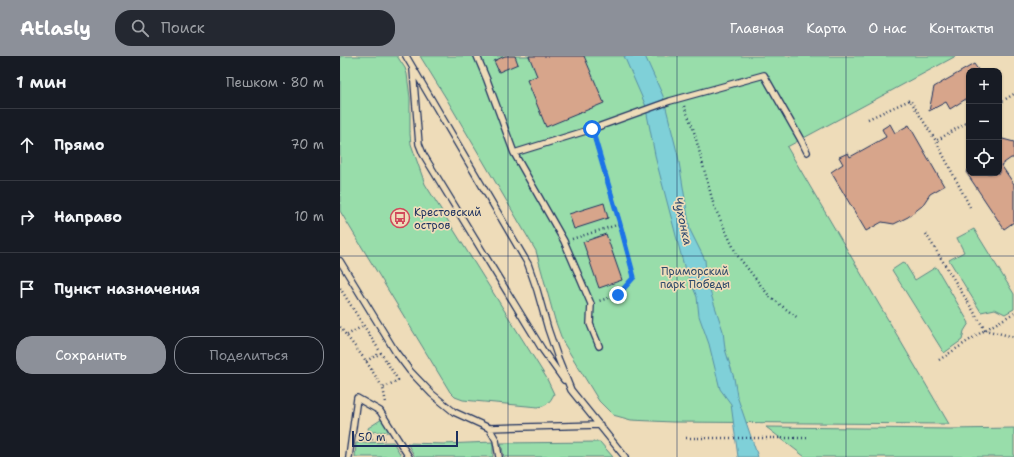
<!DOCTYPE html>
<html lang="ru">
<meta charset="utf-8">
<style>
:root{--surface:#171b24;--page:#242831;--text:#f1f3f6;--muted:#9ea1a6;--line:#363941;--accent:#8c9099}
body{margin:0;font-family:"Shantell Sans",sans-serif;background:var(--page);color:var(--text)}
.controls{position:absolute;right:12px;top:12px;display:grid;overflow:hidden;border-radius:8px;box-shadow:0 1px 3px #0004}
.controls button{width:36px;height:36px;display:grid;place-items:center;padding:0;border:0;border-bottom:1px solid var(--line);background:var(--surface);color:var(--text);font:20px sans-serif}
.scale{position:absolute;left:12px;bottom:10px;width:106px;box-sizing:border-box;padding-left:4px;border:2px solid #1b2f5e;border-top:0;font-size:11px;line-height:14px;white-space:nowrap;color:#1b2f5e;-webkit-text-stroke:3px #eedcb9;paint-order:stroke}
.stop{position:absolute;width:12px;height:12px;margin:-9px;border:3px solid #1a73e8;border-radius:50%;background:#fff}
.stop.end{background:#1a73e8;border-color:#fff;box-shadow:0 1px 4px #0008}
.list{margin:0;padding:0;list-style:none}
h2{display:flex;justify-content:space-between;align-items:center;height:52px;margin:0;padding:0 16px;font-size:17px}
h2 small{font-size:13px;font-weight:400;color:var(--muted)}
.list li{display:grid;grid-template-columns:26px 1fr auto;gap:12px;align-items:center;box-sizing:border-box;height:72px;padding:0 16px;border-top:1px solid var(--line)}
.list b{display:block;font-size:15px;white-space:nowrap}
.list em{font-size:13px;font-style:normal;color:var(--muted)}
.actions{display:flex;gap:8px;padding:12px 16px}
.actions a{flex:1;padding:9px 0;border:1px solid var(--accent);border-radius:16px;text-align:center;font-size:14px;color:var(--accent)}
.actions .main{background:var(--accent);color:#fff}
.icon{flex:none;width:22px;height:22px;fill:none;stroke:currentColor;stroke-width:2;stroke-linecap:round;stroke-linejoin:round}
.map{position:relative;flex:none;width:674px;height:401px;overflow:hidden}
header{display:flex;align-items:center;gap:24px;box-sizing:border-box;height:56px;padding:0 20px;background:var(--accent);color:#fff}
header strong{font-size:19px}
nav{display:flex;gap:22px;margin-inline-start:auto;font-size:14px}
.search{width:280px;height:36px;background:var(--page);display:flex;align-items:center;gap:10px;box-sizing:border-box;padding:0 14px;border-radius:16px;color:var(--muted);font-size:15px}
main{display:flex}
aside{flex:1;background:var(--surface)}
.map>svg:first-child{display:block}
.green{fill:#98ddaa;stroke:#5a8684}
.water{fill:#7fd0d8;stroke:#5790a7}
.building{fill:#d7a58b;stroke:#1b2f5e}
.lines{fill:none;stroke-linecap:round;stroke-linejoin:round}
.lane-casing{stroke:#1b2f5e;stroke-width:8}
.path{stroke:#1b2f5e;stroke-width:2.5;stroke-dasharray:1 3;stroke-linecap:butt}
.lane{stroke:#eedcb9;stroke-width:5.5}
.route{stroke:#1a73e8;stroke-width:5}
.grid{fill:none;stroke:#1b2f5e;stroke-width:1;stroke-opacity:0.55}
.labels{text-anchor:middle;stroke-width:3.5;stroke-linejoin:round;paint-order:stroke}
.poi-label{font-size:11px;fill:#1b2f5e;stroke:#eedcb9;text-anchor:start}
.park-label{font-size:11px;fill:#2e4969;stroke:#eedcb9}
.water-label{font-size:12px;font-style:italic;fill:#2a4770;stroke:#eedcb9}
</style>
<header>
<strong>Atlasly</strong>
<div class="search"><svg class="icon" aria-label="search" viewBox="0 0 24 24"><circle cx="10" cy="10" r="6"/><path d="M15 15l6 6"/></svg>Поиск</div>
<nav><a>Главная</a><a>Карта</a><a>О нас</a><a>Контакты</a></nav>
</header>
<main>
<aside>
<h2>1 мин<small>Пешком · 80 m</small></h2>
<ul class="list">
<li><svg class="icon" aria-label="ahead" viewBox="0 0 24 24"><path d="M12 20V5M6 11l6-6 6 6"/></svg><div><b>Прямо</b></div><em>70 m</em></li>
<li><svg class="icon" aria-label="right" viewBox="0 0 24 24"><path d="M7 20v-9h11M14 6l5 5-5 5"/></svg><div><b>Направо</b></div><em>10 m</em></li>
<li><svg class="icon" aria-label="arrive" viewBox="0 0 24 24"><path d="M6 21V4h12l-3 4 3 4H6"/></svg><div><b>Пункт назначения</b></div></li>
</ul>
<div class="actions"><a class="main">Сохранить</a><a>Поделиться</a></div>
</aside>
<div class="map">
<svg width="674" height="401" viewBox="0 0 674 401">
<rect width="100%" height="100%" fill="#eedcb9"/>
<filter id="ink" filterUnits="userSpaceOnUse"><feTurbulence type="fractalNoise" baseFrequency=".025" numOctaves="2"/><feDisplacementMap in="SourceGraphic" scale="8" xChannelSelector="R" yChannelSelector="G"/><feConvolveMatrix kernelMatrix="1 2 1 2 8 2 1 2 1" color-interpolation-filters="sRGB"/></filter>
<g filter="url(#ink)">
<path class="green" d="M0 0H57L65 12 67 18 70 42V78L71 88 85 128 206 321 214 338C210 346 207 350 198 351L123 344 115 341 110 336 0 155Z
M80 0H616L447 91 609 368 332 366 291 364 273 359 259 345 223 286 215 264 196 195 106 42Z
M634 173 674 238V253L665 258 655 253 641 256 609 204 624 196 617 182Z
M564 206 575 224 596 211 629 267 624 275 622 284 604 297 552 214Z
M42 363 51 376H29L28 372Z
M426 371 610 373 674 372V401H465Z
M53 386 62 401H15L16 387Z
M153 386V401H75L67 387 104 388Z
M260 386 273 401H164L161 387Z"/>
<path class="water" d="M284 0H305L323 40 338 100 350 174 365 204 367 226 383 275 385 293 394 322 397 340 418 401H398L391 348 380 333 369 288 359 260 357 241 344 210 316 104 305 48Z"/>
<path class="building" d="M165 0H175L178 8 159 16 154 5Z
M189 0H244L264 47 206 71 187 24 197 20Z
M634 8 639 15H629V41L610 53 606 46 589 55 594 31Z
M550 68 555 77 569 69 604 130 590 138 582 150 568 161 554 168 542 166 526 175 491 116 503 108 499 101 508 97 510 101 546 81 542 73Z
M659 82 674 86V102H671L661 109 674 128V166L664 173 626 116 629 113V117H659Z
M264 147 268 162 234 173 229 158Z
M266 178 282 224 259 232 243 186Z"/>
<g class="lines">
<defs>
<path id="lane" d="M66 0 188 208 197 234 208 273 218 302 231 334 285 401
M137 0 147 24 174 97 224 185 251 248 250 268 259 290
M73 14 79 88 83 98 202 293 224 324
M174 97 252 73 330 45 424 19 461 84 467 96
M0 205 55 295 70 315 92 338 114 356 149 372 156 384 159 401
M149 372 260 369
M9 401 17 342 40 355 69 401"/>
</defs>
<use href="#lane" class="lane-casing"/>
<path class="path" d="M659 47 674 38
M344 50 353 72 374 150 397 199 430 241 458 262
M528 63 570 44 596 85
M629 65 596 85 630 151
M254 81 280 168 294 221 278 239 259 245
M586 178 645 274 674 281
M232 183 280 168
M0 232 58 324 43 332
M0 271 26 305 43 332 46 347
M7 279 23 270
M599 304 645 274 674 257
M26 305 41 297
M346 382H468
M20 383H47"/>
<use href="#lane" class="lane"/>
</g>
</g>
<g class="lines" filter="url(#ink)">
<path class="route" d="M252 73 280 168 294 221 278 239"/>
</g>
<path class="grid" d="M168 0V401M337 0V401M506 0V401M0 200H674"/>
<defs>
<symbol id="bus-ring" viewBox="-11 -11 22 22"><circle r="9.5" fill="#eedcb9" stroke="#d1495b" stroke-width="1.5"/><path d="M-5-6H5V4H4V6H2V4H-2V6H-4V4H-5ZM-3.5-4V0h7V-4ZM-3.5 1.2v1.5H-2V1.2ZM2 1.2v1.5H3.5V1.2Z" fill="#d1495b"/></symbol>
</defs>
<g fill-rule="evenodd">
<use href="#bus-ring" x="49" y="151" width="22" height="22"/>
</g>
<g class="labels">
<g class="poi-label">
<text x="74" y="160">Крестовский<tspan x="74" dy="13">остров</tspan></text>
</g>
<g class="park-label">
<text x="355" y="219">Приморский<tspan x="355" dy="13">парк Победы</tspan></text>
</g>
<g class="water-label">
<text transform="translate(343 165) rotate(78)" y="4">Чухонка</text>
</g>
</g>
</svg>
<div class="controls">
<button>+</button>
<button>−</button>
<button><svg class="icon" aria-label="locate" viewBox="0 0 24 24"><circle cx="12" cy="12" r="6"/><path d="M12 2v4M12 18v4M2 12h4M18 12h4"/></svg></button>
</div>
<div class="scale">50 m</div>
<div class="stop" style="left:252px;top:73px"></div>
<div class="stop end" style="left:278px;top:239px"></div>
</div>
</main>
